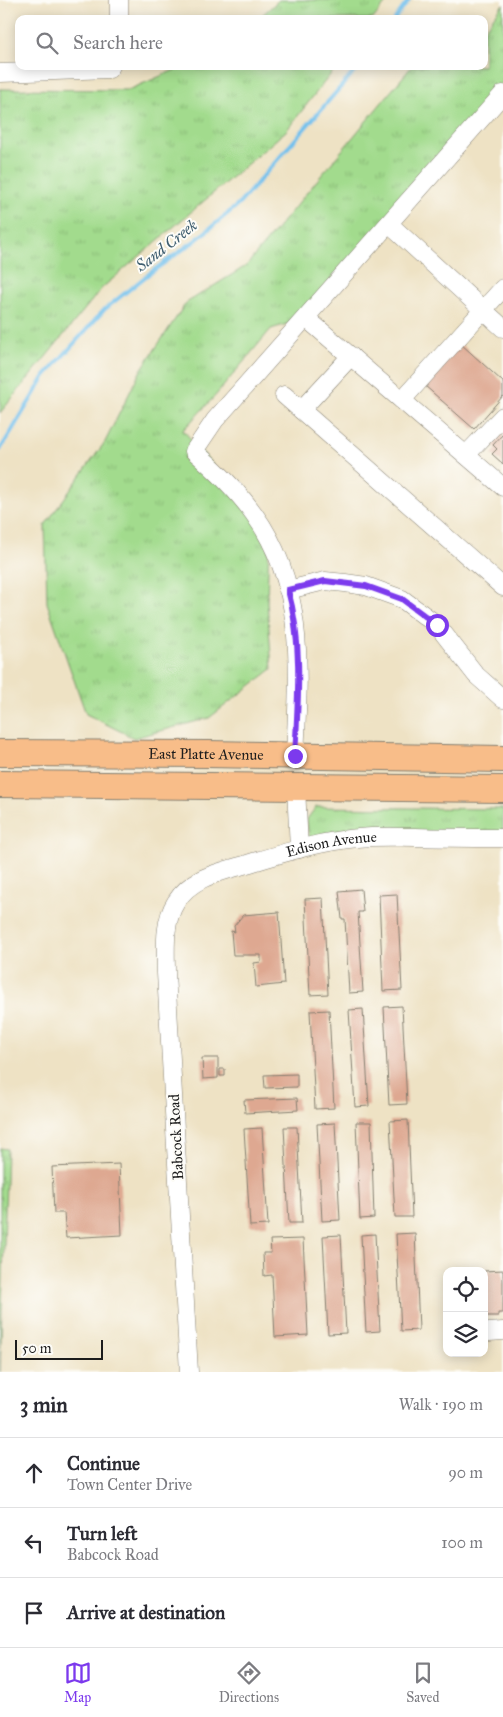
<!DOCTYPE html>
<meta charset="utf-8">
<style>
:root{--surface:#fff;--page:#f7f7f7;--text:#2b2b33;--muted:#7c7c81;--line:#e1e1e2;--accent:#7c3aed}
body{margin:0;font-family:"IM FELL Great Primer",serif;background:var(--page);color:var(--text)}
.controls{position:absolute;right:15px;bottom:15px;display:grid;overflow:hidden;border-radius:10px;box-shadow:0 2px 12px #0003}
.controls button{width:45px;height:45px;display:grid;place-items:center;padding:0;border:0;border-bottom:1px solid var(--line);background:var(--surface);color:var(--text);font:25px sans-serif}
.scale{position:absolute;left:15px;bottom:12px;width:88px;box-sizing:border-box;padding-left:5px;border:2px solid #1c1c1c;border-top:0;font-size:14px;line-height:18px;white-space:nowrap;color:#1c1c1c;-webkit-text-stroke:4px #fdfcf7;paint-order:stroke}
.stop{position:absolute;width:15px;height:15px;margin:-11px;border:4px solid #7c3aed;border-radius:50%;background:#fff}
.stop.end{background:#7c3aed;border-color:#fff;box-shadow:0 1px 5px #0008}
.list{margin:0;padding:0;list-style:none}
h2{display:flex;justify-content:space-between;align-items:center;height:65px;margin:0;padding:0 20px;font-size:21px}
h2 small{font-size:16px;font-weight:400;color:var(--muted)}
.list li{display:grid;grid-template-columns:32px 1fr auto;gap:15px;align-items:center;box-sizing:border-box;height:70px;padding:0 20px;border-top:1px solid var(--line)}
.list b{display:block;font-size:19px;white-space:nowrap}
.list p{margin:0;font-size:16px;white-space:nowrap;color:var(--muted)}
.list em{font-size:16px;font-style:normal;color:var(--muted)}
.icon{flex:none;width:28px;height:28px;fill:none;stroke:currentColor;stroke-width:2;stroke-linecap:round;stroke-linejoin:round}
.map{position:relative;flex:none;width:503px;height:1372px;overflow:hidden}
.search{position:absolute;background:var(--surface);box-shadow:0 2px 12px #0003;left:15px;right:15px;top:15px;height:55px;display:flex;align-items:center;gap:12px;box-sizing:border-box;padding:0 18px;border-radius:10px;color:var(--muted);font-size:19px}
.sheet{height:275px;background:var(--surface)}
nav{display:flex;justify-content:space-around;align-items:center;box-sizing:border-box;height:70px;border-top:1px solid var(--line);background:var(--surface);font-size:14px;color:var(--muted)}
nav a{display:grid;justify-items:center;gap:2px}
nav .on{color:var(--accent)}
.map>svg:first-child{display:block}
.grass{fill:url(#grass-tufts);stroke:#5f7c54}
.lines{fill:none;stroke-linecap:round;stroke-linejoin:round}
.stream{stroke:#73c1ed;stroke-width:4}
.building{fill:#dea891}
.minor-casing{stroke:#857f70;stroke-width:19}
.highway-casing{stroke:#857f70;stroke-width:28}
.minor{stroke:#fff;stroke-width:18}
.highway{stroke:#f8bd89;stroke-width:26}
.route{stroke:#7c3aed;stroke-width:6}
.labels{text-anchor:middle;stroke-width:4;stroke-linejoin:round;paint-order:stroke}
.street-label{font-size:15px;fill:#1c1c1c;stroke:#fdfcf7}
.water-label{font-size:16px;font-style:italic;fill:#3f5e70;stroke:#fdfcf7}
</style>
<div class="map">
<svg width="503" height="1372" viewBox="0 0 503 1372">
<defs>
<pattern id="grass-tufts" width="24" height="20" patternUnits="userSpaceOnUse" patternTransform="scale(1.25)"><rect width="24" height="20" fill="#a2db8d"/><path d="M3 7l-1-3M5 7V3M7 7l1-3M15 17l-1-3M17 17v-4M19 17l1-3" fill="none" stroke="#8bbb79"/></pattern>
</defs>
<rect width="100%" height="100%" fill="#fdfcf7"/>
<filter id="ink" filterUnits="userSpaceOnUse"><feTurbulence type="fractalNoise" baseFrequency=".02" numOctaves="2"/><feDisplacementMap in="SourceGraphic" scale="10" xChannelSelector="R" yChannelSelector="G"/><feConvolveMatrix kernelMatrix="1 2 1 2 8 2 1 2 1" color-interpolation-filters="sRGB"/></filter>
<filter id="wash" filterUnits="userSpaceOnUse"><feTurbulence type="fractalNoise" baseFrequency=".0096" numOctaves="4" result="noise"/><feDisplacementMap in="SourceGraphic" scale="20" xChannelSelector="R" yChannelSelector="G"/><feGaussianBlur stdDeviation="1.12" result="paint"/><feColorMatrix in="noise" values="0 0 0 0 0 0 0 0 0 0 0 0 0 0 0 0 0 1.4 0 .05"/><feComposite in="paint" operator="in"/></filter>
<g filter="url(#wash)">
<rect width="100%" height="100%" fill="#eee2c4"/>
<path class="grass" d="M279 0H388L373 19H258Z
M503 4V94L306 318 271 329 216 395 183 430 223 477 269 538 267 602 272 669 209 718 134 738 86 714 47 603 45 525 105 442 141 370 186 303 246 266 412 66H484V30Z
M184 66H337L286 131 102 288 0 413V89L128 90Z
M316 807 503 809V837L309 841 307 819Z
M0 1148 7 1149 0 1372Z"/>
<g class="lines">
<path class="stream" d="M395 19 409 0
M0 450 45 376 105 309 150 273 196 240 239 204 359 66"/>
</g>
<g id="blocks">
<path class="building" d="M461 344 503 382V396L474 429 424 385Z
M503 434V464L492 454 497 449 493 445Z
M361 889 363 912H358L363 992 349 993 345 919H342L339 891Z
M397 894 402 990 383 991 379 895Z
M323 898 328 994 310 995 305 899Z
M279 912 284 984 256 987 254 963 261 962V955H233L231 931 235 932 234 926 243 915Z
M402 1006 407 1104 389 1105 384 1007Z
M363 1009 369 1106 355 1107 349 1010Z
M329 1010 334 1108 315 1109 310 1011Z
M202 1058H218V1078L203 1079Z
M220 1069H225V1076H220Z
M297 1074V1087L265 1088 264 1075Z
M297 1098 298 1110 245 1113 244 1100Z
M408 1120 412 1217H395L390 1121Z
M356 1122H371L374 1218 360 1219Z
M335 1123 340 1220 322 1221 317 1124Z
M284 1127H297L302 1223H289Z
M262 1128 268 1225 250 1226 244 1129Z
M119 1164 122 1235 66 1238 64 1213H54L52 1167Z
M415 1233 419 1330 401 1331 396 1234Z
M375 1234 380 1331 366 1332 361 1235Z
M341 1235 346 1333 328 1334 323 1236Z
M303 1239 308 1335 275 1337 272 1275 264 1276 263 1253H271L270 1240Z
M503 1270V1313H498V1316H484V1271Z"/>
</g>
</g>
<g filter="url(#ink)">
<use href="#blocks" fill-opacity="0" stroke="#857f70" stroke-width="1"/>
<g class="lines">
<defs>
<g id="minor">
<path d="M119 0V19"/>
<path d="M0 73 109 69 111 66"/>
<path d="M389 224 503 328"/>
<path d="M306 318 503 487"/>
<path d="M284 395 503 587"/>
<path d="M402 400 503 288"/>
<path d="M301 410 351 356"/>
<path d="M466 455 503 416"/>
<path d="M288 590 325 581 345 583 366 586 402 599 437 625 476 675 503 699"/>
<path d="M295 756C299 671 306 586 254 514 237 490 216 470 194 451L215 420 503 94"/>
<path d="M296 787 299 849"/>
<path d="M489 1332 503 1331"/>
<path id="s1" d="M189 1372 166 973C166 950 163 922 176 902 191 877 221 872 247 864 284 853 321 841 358 838 377 836 396 837 415 837 445 838 474 838 503 838"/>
</g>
<g id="highway">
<path id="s2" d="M0 753 208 754 503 759"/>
<path d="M0 784 503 789"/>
</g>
</defs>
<use href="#minor" class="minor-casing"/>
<use href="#highway" class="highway-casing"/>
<use href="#minor" class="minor"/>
<use href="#highway" class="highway"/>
</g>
</g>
<g class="lines" filter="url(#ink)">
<path class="route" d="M295 756C298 701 303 643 288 590L325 581 366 586 402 599 437 625"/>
</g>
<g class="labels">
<g class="street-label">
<text dy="5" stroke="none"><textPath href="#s2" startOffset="206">East Platte Avenue</textPath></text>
<text dy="5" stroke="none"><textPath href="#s1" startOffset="642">Edison Avenue</textPath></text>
<text transform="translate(176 1137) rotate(-93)" y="5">Babcock Road</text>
</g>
<g class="water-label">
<text transform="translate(166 245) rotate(-38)" y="6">Sand Creek</text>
</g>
</g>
</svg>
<div class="controls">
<button><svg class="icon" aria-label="locate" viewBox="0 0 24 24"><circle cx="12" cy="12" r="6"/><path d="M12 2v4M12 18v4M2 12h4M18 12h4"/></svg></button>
<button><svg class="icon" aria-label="layers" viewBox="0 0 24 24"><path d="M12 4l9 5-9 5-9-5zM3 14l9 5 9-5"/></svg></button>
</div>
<div class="scale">50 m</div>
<div class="stop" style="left:437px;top:625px"></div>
<div class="stop end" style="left:295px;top:756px"></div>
<div class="search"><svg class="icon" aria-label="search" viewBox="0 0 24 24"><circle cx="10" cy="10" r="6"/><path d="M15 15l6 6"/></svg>Search here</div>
</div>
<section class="sheet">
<h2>3 min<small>Walk · 190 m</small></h2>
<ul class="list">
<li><svg class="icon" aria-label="ahead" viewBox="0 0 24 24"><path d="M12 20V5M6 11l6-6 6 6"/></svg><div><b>Continue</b><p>Town Center Drive</p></div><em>90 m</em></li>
<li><svg class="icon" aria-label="left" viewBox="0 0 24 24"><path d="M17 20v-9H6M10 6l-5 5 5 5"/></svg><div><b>Turn left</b><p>Babcock Road</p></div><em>100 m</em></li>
<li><svg class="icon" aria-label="arrive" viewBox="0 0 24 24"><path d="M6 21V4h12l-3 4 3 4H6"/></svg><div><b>Arrive at destination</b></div></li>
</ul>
</section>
<nav>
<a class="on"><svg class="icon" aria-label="map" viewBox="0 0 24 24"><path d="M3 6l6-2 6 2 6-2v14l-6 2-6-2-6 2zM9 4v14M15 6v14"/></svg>Map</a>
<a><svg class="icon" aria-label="directions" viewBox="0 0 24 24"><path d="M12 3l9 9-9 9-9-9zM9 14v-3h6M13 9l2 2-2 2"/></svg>Directions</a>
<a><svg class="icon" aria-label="saved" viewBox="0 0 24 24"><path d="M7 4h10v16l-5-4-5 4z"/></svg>Saved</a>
</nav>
